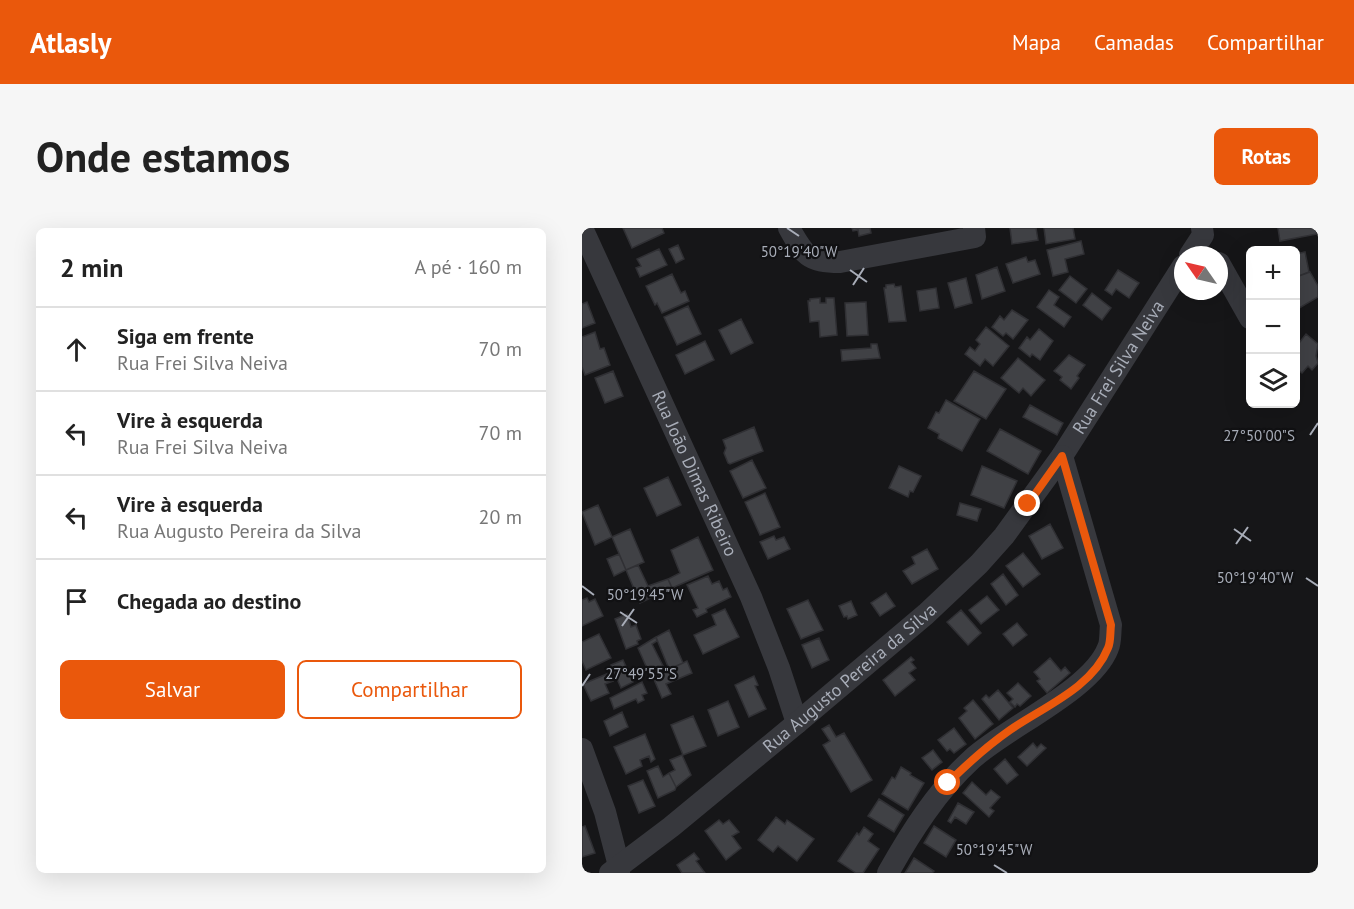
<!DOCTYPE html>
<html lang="pt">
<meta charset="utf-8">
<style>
:root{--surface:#fff;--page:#f6f6f6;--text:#222;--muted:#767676;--line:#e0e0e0;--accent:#ea580c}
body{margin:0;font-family:"PT Sans",sans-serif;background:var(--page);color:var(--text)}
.controls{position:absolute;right:18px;top:18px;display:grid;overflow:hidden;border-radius:9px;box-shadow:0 6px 24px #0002}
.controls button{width:54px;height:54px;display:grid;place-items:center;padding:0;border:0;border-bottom:2px solid var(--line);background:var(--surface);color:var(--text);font:30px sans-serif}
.compass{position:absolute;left:592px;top:18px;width:54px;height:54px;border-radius:50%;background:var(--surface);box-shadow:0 6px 24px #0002;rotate:304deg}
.stop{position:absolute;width:18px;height:18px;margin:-14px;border:4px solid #ea580c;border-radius:50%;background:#fff}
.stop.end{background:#ea580c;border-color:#fff;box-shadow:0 2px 6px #0008}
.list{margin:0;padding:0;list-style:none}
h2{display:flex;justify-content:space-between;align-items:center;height:78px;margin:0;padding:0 24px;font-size:26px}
h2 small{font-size:20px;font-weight:400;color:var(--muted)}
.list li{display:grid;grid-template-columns:39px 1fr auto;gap:18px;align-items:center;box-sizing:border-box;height:84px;padding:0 24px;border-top:2px solid var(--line)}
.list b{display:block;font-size:22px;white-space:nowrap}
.list p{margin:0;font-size:20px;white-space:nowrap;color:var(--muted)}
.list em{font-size:20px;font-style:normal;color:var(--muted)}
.actions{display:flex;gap:12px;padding:18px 24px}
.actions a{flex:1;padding:14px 0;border:2px solid var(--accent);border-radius:9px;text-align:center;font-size:21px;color:var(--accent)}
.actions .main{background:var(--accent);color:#fff}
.icon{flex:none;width:33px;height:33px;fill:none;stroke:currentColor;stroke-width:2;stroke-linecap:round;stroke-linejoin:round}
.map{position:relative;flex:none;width:736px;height:645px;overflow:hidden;border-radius:9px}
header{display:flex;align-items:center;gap:36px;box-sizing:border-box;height:84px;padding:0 30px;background:var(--accent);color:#fff}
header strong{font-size:28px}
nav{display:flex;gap:33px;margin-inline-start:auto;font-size:21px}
.intro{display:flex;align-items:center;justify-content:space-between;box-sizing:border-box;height:144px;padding:0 36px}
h1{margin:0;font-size:42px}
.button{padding:15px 27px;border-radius:9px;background:var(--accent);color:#fff;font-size:21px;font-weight:700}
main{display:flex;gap:36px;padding:0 36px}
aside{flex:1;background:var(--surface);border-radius:9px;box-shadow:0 6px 24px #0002}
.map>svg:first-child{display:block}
.building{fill:#404145;stroke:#303034;stroke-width:1.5}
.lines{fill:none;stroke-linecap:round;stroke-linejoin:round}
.minor{stroke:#37383d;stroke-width:22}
.route{stroke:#ea580c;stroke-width:8}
.ticks{fill:none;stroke:#a8adb8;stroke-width:2}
.labels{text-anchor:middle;stroke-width:4.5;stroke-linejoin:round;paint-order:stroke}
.street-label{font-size:18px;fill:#a8adb8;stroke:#111113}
.ticks-label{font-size:15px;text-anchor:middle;fill:#a8adb8;stroke:#111113;stroke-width:4.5;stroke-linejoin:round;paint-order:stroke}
</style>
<header>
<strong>Atlasly</strong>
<nav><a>Mapa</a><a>Camadas</a><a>Compartilhar</a></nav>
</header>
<div class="intro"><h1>Onde estamos</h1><a class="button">Rotas</a></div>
<main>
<aside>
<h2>2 min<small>A pé · 160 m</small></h2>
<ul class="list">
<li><svg class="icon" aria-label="ahead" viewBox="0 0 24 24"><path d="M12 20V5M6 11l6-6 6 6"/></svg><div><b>Siga em frente</b><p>Rua Frei Silva Neiva</p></div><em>70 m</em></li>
<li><svg class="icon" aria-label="left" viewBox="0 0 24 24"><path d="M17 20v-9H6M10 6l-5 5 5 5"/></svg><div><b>Vire à esquerda</b><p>Rua Frei Silva Neiva</p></div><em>70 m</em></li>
<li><svg class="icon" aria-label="left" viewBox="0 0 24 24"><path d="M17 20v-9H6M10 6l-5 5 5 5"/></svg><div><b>Vire à esquerda</b><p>Rua Augusto Pereira da Silva</p></div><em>20 m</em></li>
<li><svg class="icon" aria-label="arrive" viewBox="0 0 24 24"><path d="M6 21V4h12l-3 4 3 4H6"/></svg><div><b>Chegada ao destino</b></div></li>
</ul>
<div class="actions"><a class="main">Salvar</a><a>Compartilhar</a></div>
</aside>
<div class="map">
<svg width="736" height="645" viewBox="0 0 736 645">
<rect width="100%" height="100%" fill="#161618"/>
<path class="building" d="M41 0H80L82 5 50 20Z
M270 0H288L289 5 277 8 276 2 271 3Z
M428 0H454L456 12 430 16Z
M462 0H491L493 11 464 16Z
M696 0H734L735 6 698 13Z
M499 13 502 26 483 31 486 44 471 48 465 22Z
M96 17 102 31 94 35 87 21Z
M77 21 85 37 58 49 54 40 59 38 55 31Z
M723 24 727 44 714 49V26Z
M444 29 446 34 453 32 458 46 431 55 424 36Z
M415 39 423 63 400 71 394 47Z
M536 42 557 55 547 70 534 61 530 67 523 62Z
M728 44 736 58V69L714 82V49Z
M90 46 99 65 103 63 107 73 80 85 75 75 73 77 64 58Z
M488 48 505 61 494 75 477 62Z
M384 50 390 75 373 80 366 55Z
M312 56 313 59 319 58 324 93 307 94 302 60H304V57Z
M354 60 357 80 338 83 335 63Z
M467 62 477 69 472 77 489 89 482 99 455 79Z
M510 65 529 80 520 92 501 77Z
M238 70V75H244V70H252L255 107 238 109 237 93 228 94 226 73H228V71Z
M5 74 13 95 0 100V76Z
M284 74 286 107 265 108 263 75Z
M106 78 119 106 95 117 82 89Z
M430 82 446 92 431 111 424 105 421 108 410 99 418 88 422 92Z
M159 91 171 115 149 126 137 102Z
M404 99 427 118 411 138 403 131 398 138 383 126 388 119 393 123 398 116 394 112Z
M457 101 471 113 458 132 450 126 448 129 437 120 445 109 448 112Z
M13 104 18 121 22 120 28 137 3 147 0 139V109Z
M724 106 736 116 734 128 736 135 730 142 726 138 720 145 714 140V119Z
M123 113 132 132 103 146 94 127Z
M289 116H295L298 130 260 133 259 122 289 120Z
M487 127 503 137 495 148 497 150 489 161 478 152 480 149 472 143Z
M436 130 463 152 449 168 441 160 437 165 419 150Z
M31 143 41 168 23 175 13 150Z
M392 143 424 161 404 191 372 173Z
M364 172 398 191 380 223 356 210 357 206 346 200 354 184 357 185Z
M448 177 481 195 475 207 441 189Z
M172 199 181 223 148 236 146 235 142 225 144 220 141 212Z
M418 201 459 223 446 246 405 223Z
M170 232 184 260 161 270 148 243Z
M317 238 339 248 331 264 328 263 326 269 307 260Z
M400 238 435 253 422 280 389 267Z
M86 249 99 277 75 288 62 260Z
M183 265 198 299 178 307 163 274Z
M378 275 399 281 395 293 375 287Z
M16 277 30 309 13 317 0 284Z
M468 296 481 320 460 331 447 308Z
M48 301 62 334 44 342 30 309Z
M192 308 194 312 202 309 208 321 186 331 178 314Z
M116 309 131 342 90 360 86 351 98 345 89 322Z
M345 321 356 341 330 356 321 343 333 336 330 329Z
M441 325 458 346 441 359 424 338Z
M37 326 44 342 32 348 25 331Z
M56 337 66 358 86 351 90 360 58 375 44 342Z
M421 346 436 367 424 377 409 356Z
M126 348 130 356 137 353 141 362 145 360 149 369 124 381 125 384 115 389 111 382 116 380 105 357Z
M304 365 313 378 298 388 289 375Z
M405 368 417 382 399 396 387 382Z
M5 370 7 374 13 371 21 388 0 398V372Z
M226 372 241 402 219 411 205 381Z
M269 373 275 387 266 391 265 388 262 389 257 378Z
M143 381 157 409 121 426 112 407 134 397 130 387Z
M379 382 399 405 386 417 365 394Z
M45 386 49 399 54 397 59 411 55 413 56 416 44 421 33 391Z
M435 395 445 407 431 418 421 406Z
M87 402 101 435 87 441 74 409Z
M17 406 29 430 4 442 0 433V414Z
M74 409 75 413 70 416 82 440 68 447 56 420Z
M237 410 247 432 230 440 220 417Z
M329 429 332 432 329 434 334 440 327 445 333 452 313 468 301 452Z
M468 430 479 443 483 439 488 445 465 465 455 453 458 451 452 444Z
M41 432 51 454 39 460 29 437Z
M105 433 110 445 84 456 89 466 80 470 71 449Z
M27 445 31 453 23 456 27 465 9 473 1 456Z
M172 448 176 457 173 458 184 481 167 489 153 457Z
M60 454 65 465 60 467 62 472 56 475 54 471 32 481 28 470Z
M436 455 449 468 438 478 435 476 433 479 428 474 431 471 425 465Z
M416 462 431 480 417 492 400 471 404 467 407 470Z
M391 472 411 496 393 511 377 490 385 483 382 480Z
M146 473 157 499 136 508 126 482Z
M40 484 46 499 28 508 22 493Z
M111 488 124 518 101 527 89 497Z
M247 497 254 509 262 505 290 552 269 564 241 517 248 513 240 501Z
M372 500 384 516 372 525 368 521 365 523 356 512Z
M63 506 73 531 69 534 67 528 58 532 60 538 44 546 32 519Z
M451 515 455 520 459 516 464 520 445 538 436 529Z
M351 522 360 534 350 542 340 530Z
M100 527 109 547 94 559 87 545 93 542 88 532Z
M423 531 436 547 425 556 412 541Z
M76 538 81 549 87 545 94 559 93 562 76 570 65 543Z
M319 539 329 545 328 547 342 555 326 582 300 566 310 549 313 551Z
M61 552 73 578 57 585 46 558Z
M390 554 404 567 409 562 418 569 408 580 412 583 407 589 381 565Z
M297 571 322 587 312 604 286 588Z
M376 575 392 584 384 596 373 589 369 595 366 593Z
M194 589 203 596 205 592 232 611 215 633 196 618 191 624 176 612Z
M137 592 141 596 147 592 157 604 150 608 159 620 144 632 123 603Z
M3 598 13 625 0 629V599Z
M352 598 374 612 364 629 342 615Z
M282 599 291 606 286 613 297 621 281 645H274L256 633 275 605 277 607Z
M112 625 117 631 114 633 123 645H100L95 637Z
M332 630 352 643 350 645H323Z"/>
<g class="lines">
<g class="minor">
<path id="s1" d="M0 0 169 369 197 440 215 495"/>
<path d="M207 0C222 27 226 34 258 34L393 9 392 0"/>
<path d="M608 27 621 7 620 0"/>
<path d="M637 35 668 90"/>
<path d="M0 521 23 584 37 638V645"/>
<path id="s2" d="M28 645 89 599 215 495 344 386 397 336 422 308 480 228 601 38"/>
<path d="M306 645C329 604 355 563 390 531 425 499 510 462 526 420 529 414 528 404 529 397L480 228"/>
</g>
</g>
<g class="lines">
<path class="route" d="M366 555C385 536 405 518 428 502 461 479 510 460 526 420 529 414 528 404 529 397L480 228 446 276"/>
</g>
<path class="ticks" d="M205 0 217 8M268 42 285 54M271 57 282 40M728 207 736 195M652 301 669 313M654 316 666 299M724 350 736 358M0 358 12 367M38 384 55 395M40 398 52 381M0 458 8 446M412 637 425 645"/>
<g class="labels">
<g class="street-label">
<text dy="6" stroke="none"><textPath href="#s2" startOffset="723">Rua Frei Silva Neiva</textPath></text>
<text dy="6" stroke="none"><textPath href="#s1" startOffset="270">Rua João Dimas Ribeiro</textPath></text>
<text dy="6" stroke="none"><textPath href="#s2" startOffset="309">Rua Augusto Pereira da Silva</textPath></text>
</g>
</g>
<g class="ticks-label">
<text x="217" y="29">50°19'40"W</text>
<text x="677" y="213">27°50'00"S</text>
<text x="673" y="355">50°19'40"W</text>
<text x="63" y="372">50°19'45"W</text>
<text x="59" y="451">27°49'55"S</text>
<text x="412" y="627">50°19'45"W</text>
</g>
</svg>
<div class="controls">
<button>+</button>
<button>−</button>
<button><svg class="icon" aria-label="layers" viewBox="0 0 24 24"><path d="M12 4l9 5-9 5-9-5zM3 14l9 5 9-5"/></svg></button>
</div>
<svg class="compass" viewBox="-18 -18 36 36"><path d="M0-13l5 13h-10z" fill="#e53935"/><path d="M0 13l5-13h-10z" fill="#767676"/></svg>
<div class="stop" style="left:366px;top:555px"></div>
<div class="stop end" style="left:446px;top:276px"></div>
</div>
</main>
